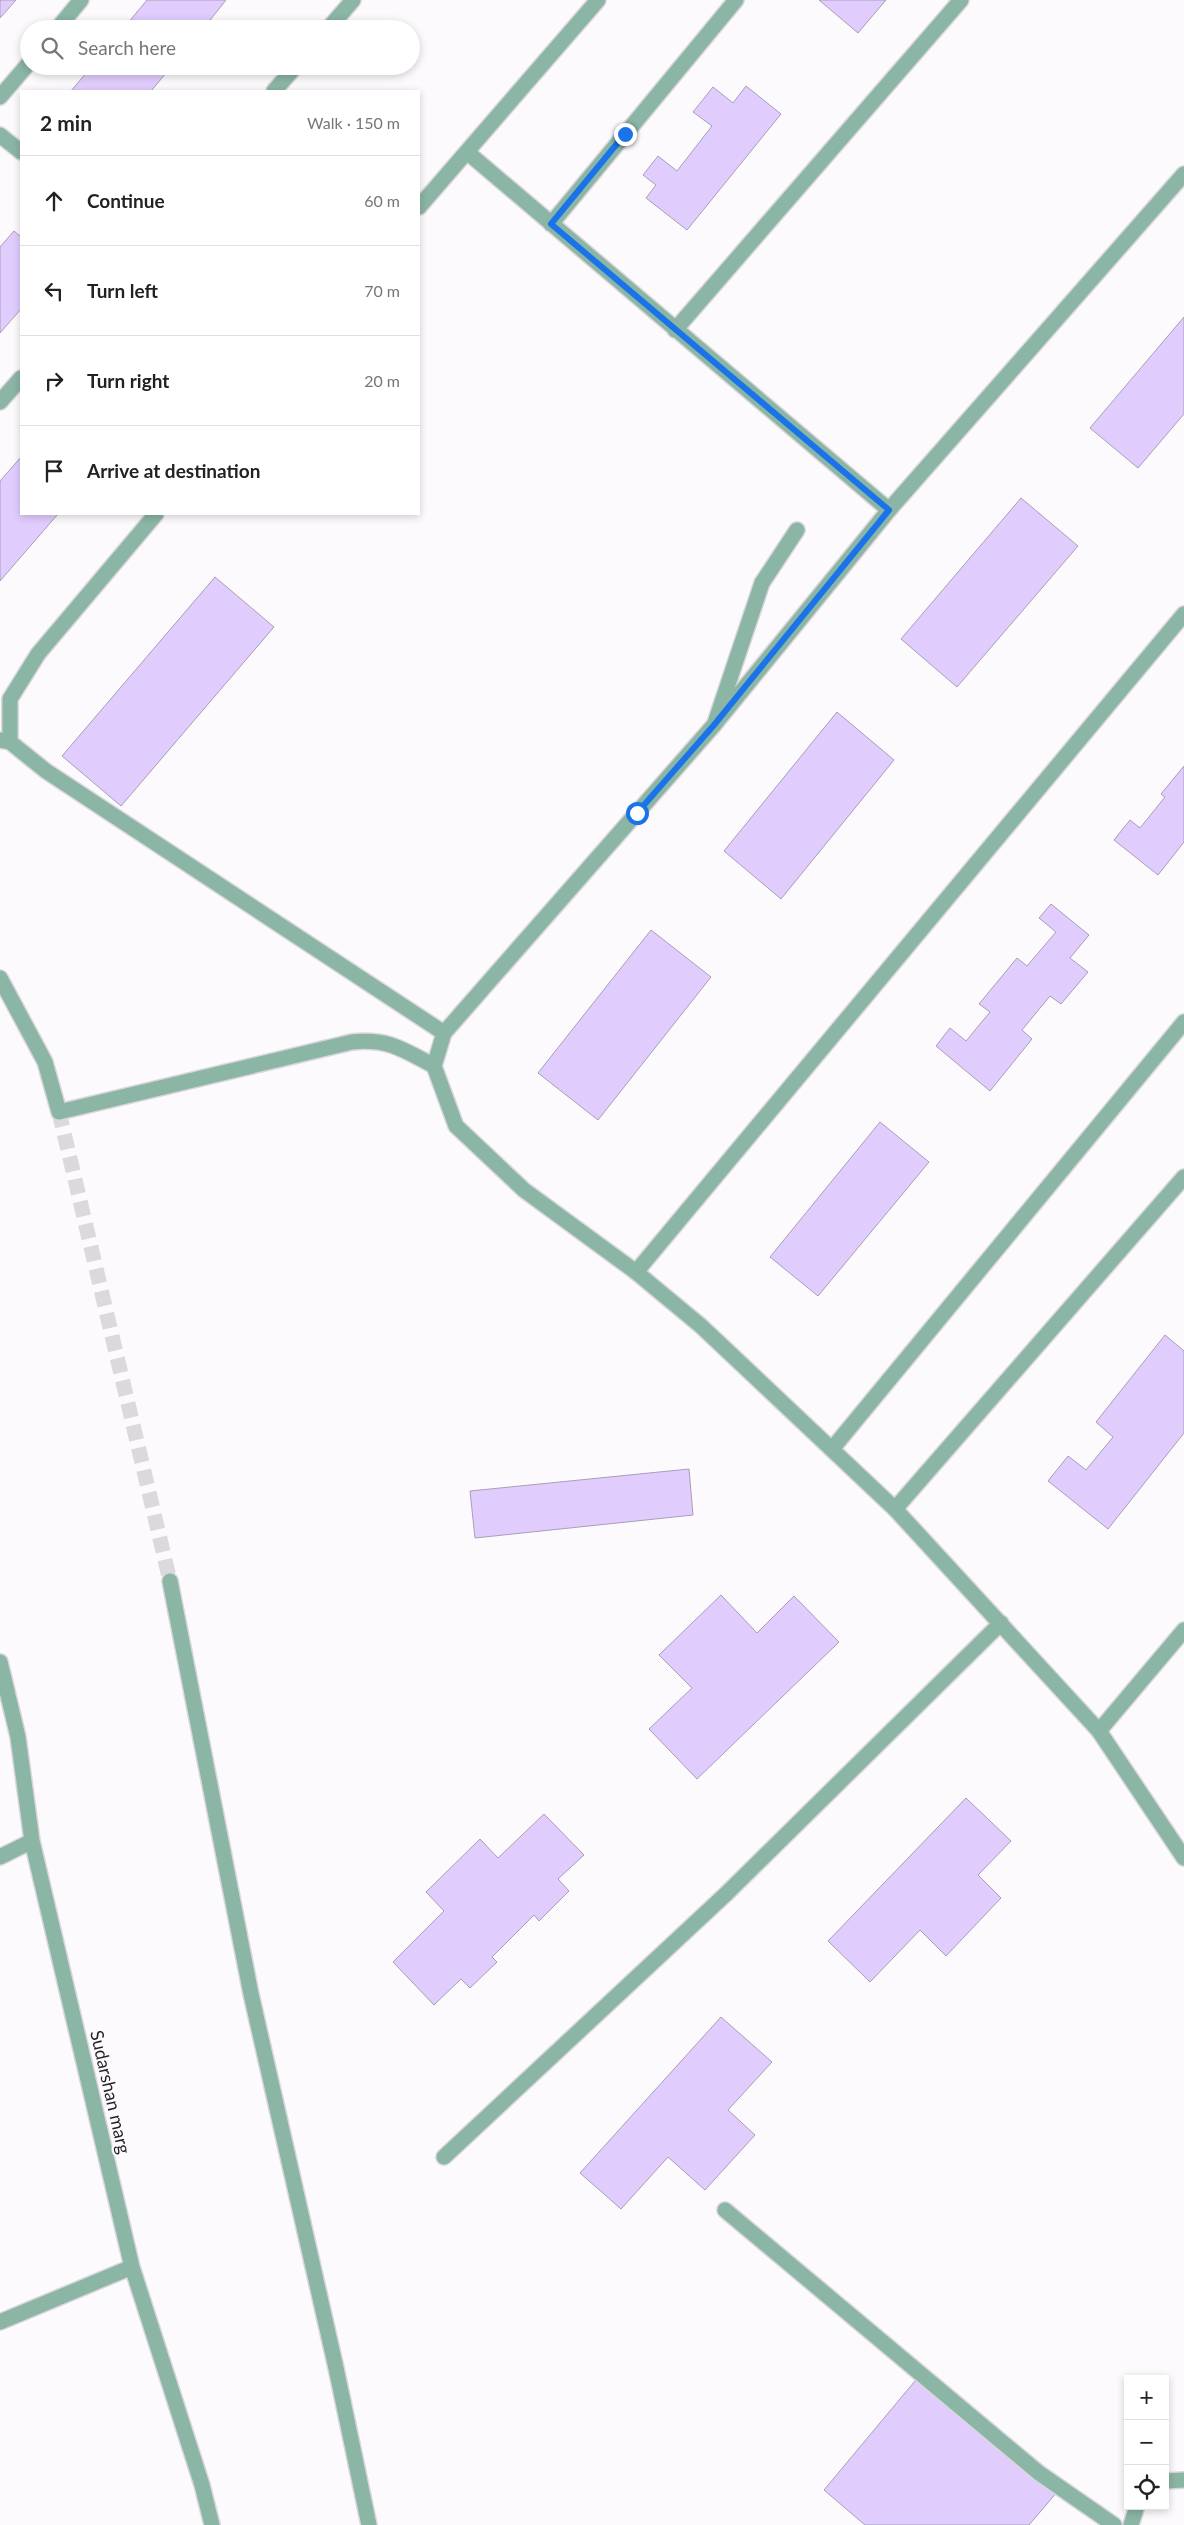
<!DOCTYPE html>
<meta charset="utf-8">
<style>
:root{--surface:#fff;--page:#f2f2f2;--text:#222;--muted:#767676;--line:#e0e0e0}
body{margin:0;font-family:Lato,sans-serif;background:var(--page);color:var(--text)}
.controls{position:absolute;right:15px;bottom:15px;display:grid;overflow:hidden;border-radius:0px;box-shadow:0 2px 8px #0003}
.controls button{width:45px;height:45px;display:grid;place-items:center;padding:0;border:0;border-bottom:1px solid var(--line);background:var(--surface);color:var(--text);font:25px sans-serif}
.stop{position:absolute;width:15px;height:15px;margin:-11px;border:4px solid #1a73e8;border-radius:50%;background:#fff}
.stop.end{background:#1a73e8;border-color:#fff;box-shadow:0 1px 5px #0008}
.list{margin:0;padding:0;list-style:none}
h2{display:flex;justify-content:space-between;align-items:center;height:65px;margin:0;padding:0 20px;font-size:21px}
h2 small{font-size:16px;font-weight:400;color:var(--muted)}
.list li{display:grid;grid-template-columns:32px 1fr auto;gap:15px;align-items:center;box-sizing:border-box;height:90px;padding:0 20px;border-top:1px solid var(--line)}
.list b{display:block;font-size:19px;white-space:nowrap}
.list em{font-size:16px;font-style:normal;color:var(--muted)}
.icon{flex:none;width:28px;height:28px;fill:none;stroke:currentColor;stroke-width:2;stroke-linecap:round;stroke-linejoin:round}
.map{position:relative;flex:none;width:1184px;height:2525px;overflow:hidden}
.search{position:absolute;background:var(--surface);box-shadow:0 2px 8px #0003;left:20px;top:20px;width:400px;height:55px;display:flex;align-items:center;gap:12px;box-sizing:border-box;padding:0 18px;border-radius:28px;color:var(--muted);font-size:19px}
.panel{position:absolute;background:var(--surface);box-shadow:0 2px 8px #0003;left:20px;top:90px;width:400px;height:425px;border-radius:0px}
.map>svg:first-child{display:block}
.building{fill:#e1cdfd;stroke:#a79eb5}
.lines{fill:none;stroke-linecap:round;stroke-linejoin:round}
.minor-tunnel{stroke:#dcd9de;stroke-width:15;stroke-dasharray:15 8;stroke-linecap:butt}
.service-casing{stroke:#dad7dc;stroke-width:18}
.minor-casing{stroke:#dad7dc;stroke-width:18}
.service{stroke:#8bb5a4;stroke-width:15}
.minor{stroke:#8bb5a4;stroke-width:15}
.route{stroke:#1a73e8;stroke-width:6}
.labels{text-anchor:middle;stroke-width:4.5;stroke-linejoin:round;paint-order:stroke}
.street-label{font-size:18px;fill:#241f27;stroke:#fdfafe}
</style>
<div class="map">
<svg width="1184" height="2525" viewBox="0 0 1184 2525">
<rect width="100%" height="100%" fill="#fdfafe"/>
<path class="building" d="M0 0H16L0 18Z
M147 0H226L203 29H123Z
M819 0H886L858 33Z
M92 66H172L151 91H71Z
M746 86 781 114 687 230 646 198 656 185 643 175 658 156 677 171 712 126 693 112 713 87 733 103Z
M14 231 21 237V309L0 333V247Z
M1184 317V414L1138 468 1090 428Z
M21 457V514H58L0 581V481Z
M1021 498 1078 546 957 687 901 639Z
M215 577 274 627 121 806 62 756Z
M837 712 894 760 781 899 724 851Z
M1184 766V842L1158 875 1114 840 1130 820 1140 828 1165 797 1161 794Z
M1051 904 1089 935 1070 958 1088 972 1061 1004 1050 996 1022 1030 1032 1039 990 1091 936 1046 950 1028 966 1041 990 1012 979 1004 1017 958 1027 966 1056 932 1039 918Z
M651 930 711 977 598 1120 538 1073Z
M880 1122 929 1162 818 1296 770 1257Z
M1165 1335 1184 1351V1433L1108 1529 1048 1481 1068 1456 1086 1470 1113 1437 1096 1422Z
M689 1469 693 1515 475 1538 470 1491Z
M721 1595 757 1633 794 1596 839 1642 697 1779 649 1729 692 1688 659 1655Z
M966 1798 1011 1841 978 1875 1001 1898 946 1956 920 1930 870 1982 828 1941Z
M544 1814 584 1855 558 1879 569 1891 539 1921 534 1915 492 1957 497 1962 470 1988 461 1979 434 2005 393 1962 444 1911 426 1892 480 1839 498 1858Z
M721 2017 772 2062 728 2110 755 2135 705 2190 668 2157 621 2209 580 2173Z
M920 2375 1058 2491 1029 2525H865L824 2490Z"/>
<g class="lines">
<path class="minor-tunnel" d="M59 1112 170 1581"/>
<defs>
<path id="service" d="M57 29 81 0
M328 29 353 0
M274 91 296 66
M0 97 29 63
M0 135 21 152
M467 152 889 510
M419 207 598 0
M551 224 736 0
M675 330 961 0
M0 402 21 378
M715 723 762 583 797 530
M0 740 10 742 46 771 444 1033
M10 742V699L38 654 156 514
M636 1272 1184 614
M832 1449 1184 1022
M895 1509 1184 1177
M1099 1731 1184 1630
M444 2157 726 1894 1001 1623
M725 2210 1039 2473 1114 2525
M1165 2481 1184 2480
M1131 2525 1137 2506"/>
<path id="minor" d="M1184 174 889 510 714 725 444 1033 434 1066 456 1126 524 1190 636 1272 701 1326 895 1509 1099 1731 1184 1858
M0 978 45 1062 59 1112 352 1042C388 1038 404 1050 434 1066
M170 1581 251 1994 336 2368 369 2525
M0 1662 18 1737 32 1841 132 2267 202 2485 212 2525
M0 1857 32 1841
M0 2322 132 2267"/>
</defs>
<use href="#service" class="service-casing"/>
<use href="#minor" class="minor-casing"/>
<use href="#service" class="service"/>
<use href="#minor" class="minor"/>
</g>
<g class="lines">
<path class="route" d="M625 134 551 224 889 510 714 725 637 813"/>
</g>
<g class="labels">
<g class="street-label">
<text transform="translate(110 2092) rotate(77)" y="6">Sudarshan marg</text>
</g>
</g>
</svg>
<div class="controls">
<button>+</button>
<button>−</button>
<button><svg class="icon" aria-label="locate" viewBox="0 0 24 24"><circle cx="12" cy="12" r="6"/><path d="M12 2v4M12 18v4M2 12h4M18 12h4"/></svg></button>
</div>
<div class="stop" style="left:637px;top:813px"></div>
<div class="stop end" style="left:625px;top:134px"></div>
<div class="search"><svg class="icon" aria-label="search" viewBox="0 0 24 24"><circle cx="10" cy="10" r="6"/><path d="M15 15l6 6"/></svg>Search here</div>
<section class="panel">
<h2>2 min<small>Walk · 150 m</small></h2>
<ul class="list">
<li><svg class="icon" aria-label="ahead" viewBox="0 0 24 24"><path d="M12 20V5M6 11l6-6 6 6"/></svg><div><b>Continue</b></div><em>60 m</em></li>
<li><svg class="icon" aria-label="left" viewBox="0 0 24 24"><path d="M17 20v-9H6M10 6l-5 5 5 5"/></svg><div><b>Turn left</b></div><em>70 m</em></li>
<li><svg class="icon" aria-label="right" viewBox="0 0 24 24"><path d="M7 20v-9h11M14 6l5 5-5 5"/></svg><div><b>Turn right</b></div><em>20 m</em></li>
<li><svg class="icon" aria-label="arrive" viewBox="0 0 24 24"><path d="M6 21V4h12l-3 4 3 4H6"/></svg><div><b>Arrive at destination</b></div></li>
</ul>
</section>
</div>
